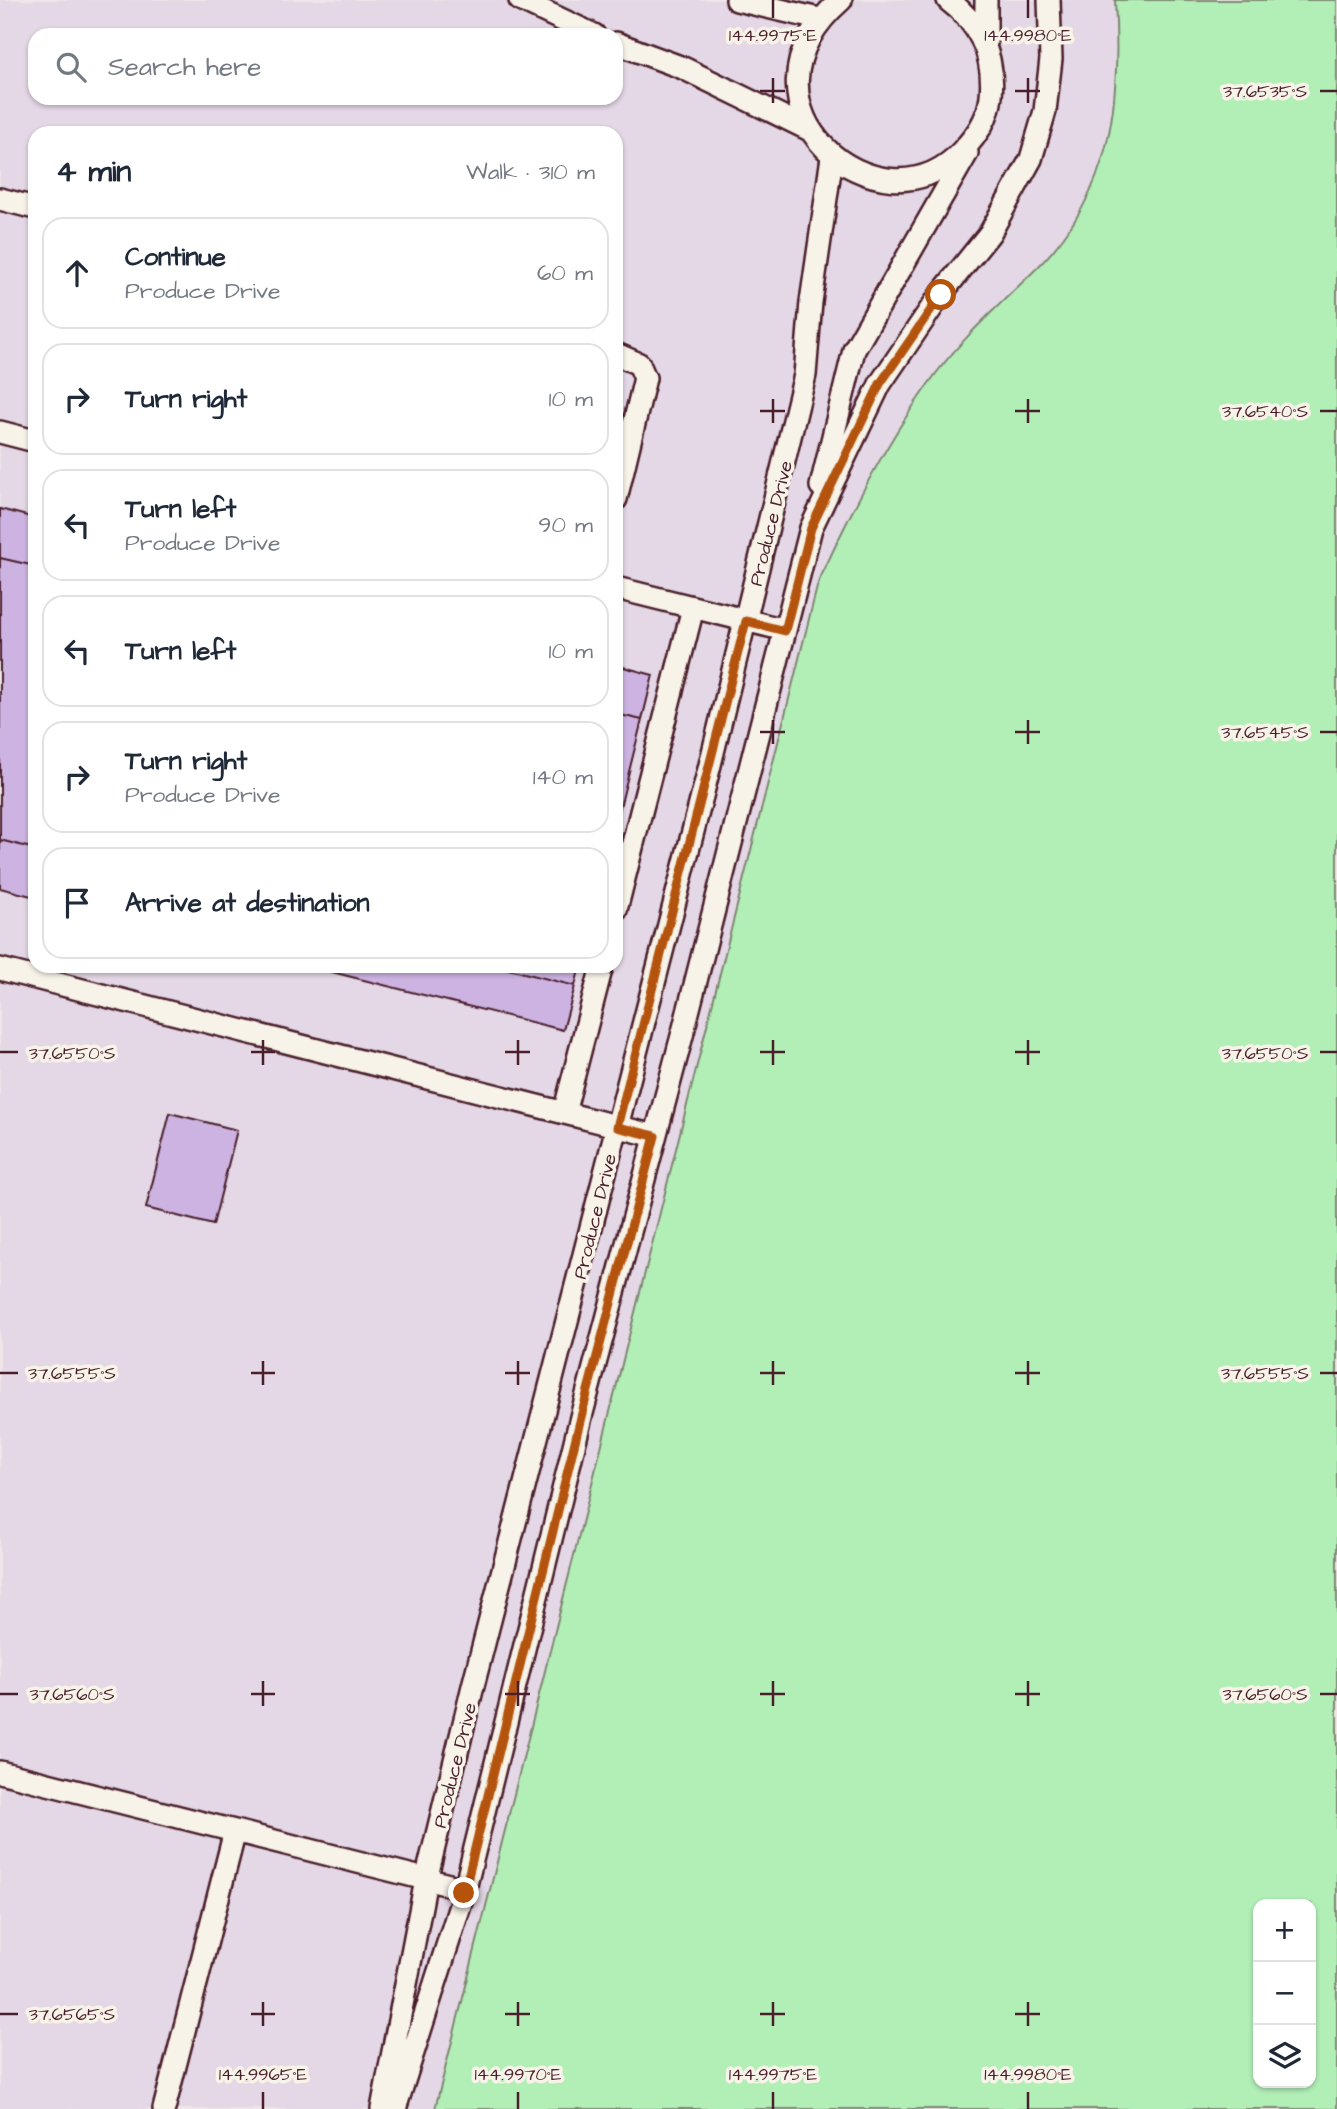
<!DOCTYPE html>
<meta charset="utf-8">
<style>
:root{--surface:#fff;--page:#f6f6f7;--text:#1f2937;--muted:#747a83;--line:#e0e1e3}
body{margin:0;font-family:"Architects Daughter",sans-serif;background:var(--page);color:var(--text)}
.controls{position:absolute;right:21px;bottom:21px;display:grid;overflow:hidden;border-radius:14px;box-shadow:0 2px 5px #0004}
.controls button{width:63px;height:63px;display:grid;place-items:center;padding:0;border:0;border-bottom:2px solid var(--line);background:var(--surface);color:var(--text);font:35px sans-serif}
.stop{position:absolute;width:21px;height:21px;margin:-16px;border:5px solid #b45309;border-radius:50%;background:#fff}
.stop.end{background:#b45309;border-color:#fff;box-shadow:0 2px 7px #0008}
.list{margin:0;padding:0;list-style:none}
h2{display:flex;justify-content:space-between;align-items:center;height:91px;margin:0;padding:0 28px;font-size:30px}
h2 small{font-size:23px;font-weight:400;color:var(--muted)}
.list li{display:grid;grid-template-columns:46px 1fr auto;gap:21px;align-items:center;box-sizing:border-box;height:112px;margin:0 14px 14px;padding:0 14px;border:2px solid var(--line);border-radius:21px}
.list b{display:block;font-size:26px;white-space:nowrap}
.list p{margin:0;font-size:23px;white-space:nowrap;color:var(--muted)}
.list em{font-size:23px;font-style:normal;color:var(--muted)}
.icon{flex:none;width:38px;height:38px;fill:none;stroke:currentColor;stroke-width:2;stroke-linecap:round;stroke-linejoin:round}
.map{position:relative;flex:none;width:1337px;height:2109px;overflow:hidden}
.search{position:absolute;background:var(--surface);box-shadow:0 2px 5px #0004;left:28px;top:28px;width:595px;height:77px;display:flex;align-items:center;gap:18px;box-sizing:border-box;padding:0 24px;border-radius:21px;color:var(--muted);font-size:26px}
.panel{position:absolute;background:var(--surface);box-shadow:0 2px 5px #0004;left:28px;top:126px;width:595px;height:847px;border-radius:21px}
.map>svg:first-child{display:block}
.built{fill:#e4d7e6;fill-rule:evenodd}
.green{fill:#b1efb7;stroke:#7e8771;stroke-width:2;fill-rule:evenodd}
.building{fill:#ccb3e2;stroke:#4a1f2b;stroke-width:2}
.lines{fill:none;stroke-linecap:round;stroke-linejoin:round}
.lane-casing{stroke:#4a1f2b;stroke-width:26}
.lane{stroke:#f7f3e8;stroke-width:21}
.route{stroke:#b45309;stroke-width:9}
.ticks{fill:none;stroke:#4a1f2b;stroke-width:2.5}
.labels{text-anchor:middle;stroke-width:7;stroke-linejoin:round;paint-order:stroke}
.street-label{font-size:19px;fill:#4a1f2b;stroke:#f7f3e8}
.ticks-label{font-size:18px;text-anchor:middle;fill:#4a1f2b;stroke:#f7f3e8;stroke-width:7;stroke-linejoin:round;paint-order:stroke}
</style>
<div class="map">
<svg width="1337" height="2109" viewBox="0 0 1337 2109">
<rect width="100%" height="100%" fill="#eee6e7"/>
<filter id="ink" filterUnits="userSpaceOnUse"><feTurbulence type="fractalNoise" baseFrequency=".0143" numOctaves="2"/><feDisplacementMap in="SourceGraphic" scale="14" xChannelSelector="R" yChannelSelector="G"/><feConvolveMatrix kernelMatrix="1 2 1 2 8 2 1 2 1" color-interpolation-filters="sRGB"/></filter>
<g filter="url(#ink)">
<path class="built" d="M0 0H1337L1027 2109H0ZM35 35H616V98H35ZM35 133H616V966H35Z"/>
<path class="green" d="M1115 0H1337V2109H435L818 583C850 513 884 446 929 383 960 339 1001 304 1038 267 1113 191 1121 101 1115 0ZM1258 1904H1311V2083H1258Z"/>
<path class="building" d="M0 509 35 518V566L0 558Z
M0 558 35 566V849L0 840Z
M616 665 653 675 642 720 616 714Z
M616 714 642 720 616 823Z
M0 840 35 849V897L0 888Z
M308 966H497L575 986 563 1030Z
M497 966H580L575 986Z
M170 1113 237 1130 213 1225 146 1208Z"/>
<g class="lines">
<defs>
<path id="lane" d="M520 0 594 35
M737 0 819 19
M841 0C720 106 880 239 962 151 977 135 989 118 991 96 995 55 980 24 948 0
M616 43 683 68 810 130
M986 43V0
M0 199 35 208
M616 354 639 364 645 378 616 499
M0 432 35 441
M821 486 854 350 967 153
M616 588 785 630
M616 910 693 608
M0 969 655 1136
M564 1113 602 966
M0 1772 465 1889
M164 2109 235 1831
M382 2109 426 1880 473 1686 708 773 805 375 811 302 832 157
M395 2109 464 1893 581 1417 683 1032 811 528 880 384 941 294 990 233 1031 159 1045 111 1051 59 1049 0"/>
</defs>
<use href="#lane" class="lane-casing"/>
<use href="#lane" class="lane"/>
</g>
</g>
<g class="lines" filter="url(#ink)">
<path class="route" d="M464 1893 581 1417 655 1136 617 1127 746 621 785 631 811 528 880 384 941 295"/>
</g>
<path class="ticks" d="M773 0V18M1028 0V18M773 78V103M1028 78V103M760 91H785M1015 91H1040M1320 91H1337M773 399V423M1028 399V423M760 411H785M1015 411H1040M1320 411H1337M773 720V744M1028 720V744M760 732H785M1015 732H1040M1320 732H1337M263 1040V1065M518 1040V1065M773 1040V1065M1028 1040V1065M0 1052H18M251 1052H275M505 1052H530M760 1052H785M1015 1052H1040M1320 1052H1337M263 1361V1385M518 1361V1385M773 1361V1385M1028 1361V1385M0 1373H18M251 1373H275M505 1373H530M760 1373H785M1015 1373H1040M1320 1373H1337M263 1681V1706M518 1681V1706M773 1681V1706M1028 1681V1706M0 1694H18M251 1694H275M505 1694H530M760 1694H785M1015 1694H1040M1320 1694H1337M263 2002V2026M518 2002V2026M773 2002V2026M1028 2002V2026M0 2014H18M251 2014H275M505 2014H530M760 2014H785M1015 2014H1040M263 2092V2109M518 2092V2109M773 2092V2109M1028 2092V2109"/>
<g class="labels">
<g class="street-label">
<text transform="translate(770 523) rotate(-76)" y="7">Produce Drive</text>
<text transform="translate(594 1216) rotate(-76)" y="7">Produce Drive</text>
<text transform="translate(454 1765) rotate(-76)" y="7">Produce Drive</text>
</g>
</g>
<g class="ticks-label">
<text x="773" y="41">144.9975°E</text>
<text x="1028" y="41">144.9980°E</text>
<text x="1265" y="97">37.6535°S</text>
<text x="1265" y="417">37.6540°S</text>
<text x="1265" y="738">37.6545°S</text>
<text x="72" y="1059">37.6550°S</text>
<text x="1265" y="1059">37.6550°S</text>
<text x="72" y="1379">37.6555°S</text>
<text x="1265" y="1379">37.6555°S</text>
<text x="72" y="1700">37.6560°S</text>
<text x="1265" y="1700">37.6560°S</text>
<text x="72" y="2020">37.6565°S</text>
<text x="263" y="2080">144.9965°E</text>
<text x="518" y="2080">144.9970°E</text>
<text x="773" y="2080">144.9975°E</text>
<text x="1028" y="2080">144.9980°E</text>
</g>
</svg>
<div class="controls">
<button>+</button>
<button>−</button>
<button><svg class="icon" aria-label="layers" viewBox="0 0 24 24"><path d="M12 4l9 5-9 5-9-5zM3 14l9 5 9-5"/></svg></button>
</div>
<div class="stop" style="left:941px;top:295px"></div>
<div class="stop end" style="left:464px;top:1893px"></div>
<div class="search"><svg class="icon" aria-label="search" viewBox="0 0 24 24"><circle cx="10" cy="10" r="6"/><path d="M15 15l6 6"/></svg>Search here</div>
<section class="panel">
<h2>4 min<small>Walk · 310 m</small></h2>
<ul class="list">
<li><svg class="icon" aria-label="ahead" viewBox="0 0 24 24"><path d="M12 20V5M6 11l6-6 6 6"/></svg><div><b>Continue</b><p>Produce Drive</p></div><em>60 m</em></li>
<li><svg class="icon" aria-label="right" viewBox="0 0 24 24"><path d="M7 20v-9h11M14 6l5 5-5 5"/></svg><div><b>Turn right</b></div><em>10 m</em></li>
<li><svg class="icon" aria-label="left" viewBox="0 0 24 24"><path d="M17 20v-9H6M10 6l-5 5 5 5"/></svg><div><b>Turn left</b><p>Produce Drive</p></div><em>90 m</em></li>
<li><svg class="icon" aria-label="left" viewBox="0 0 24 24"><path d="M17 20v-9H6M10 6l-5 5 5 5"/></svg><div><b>Turn left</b></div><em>10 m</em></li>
<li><svg class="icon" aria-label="right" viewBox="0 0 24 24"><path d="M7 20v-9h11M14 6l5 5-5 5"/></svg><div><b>Turn right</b><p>Produce Drive</p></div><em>140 m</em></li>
<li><svg class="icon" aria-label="arrive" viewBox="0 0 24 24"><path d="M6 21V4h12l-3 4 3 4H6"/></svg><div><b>Arrive at destination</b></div></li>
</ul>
</section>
</div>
